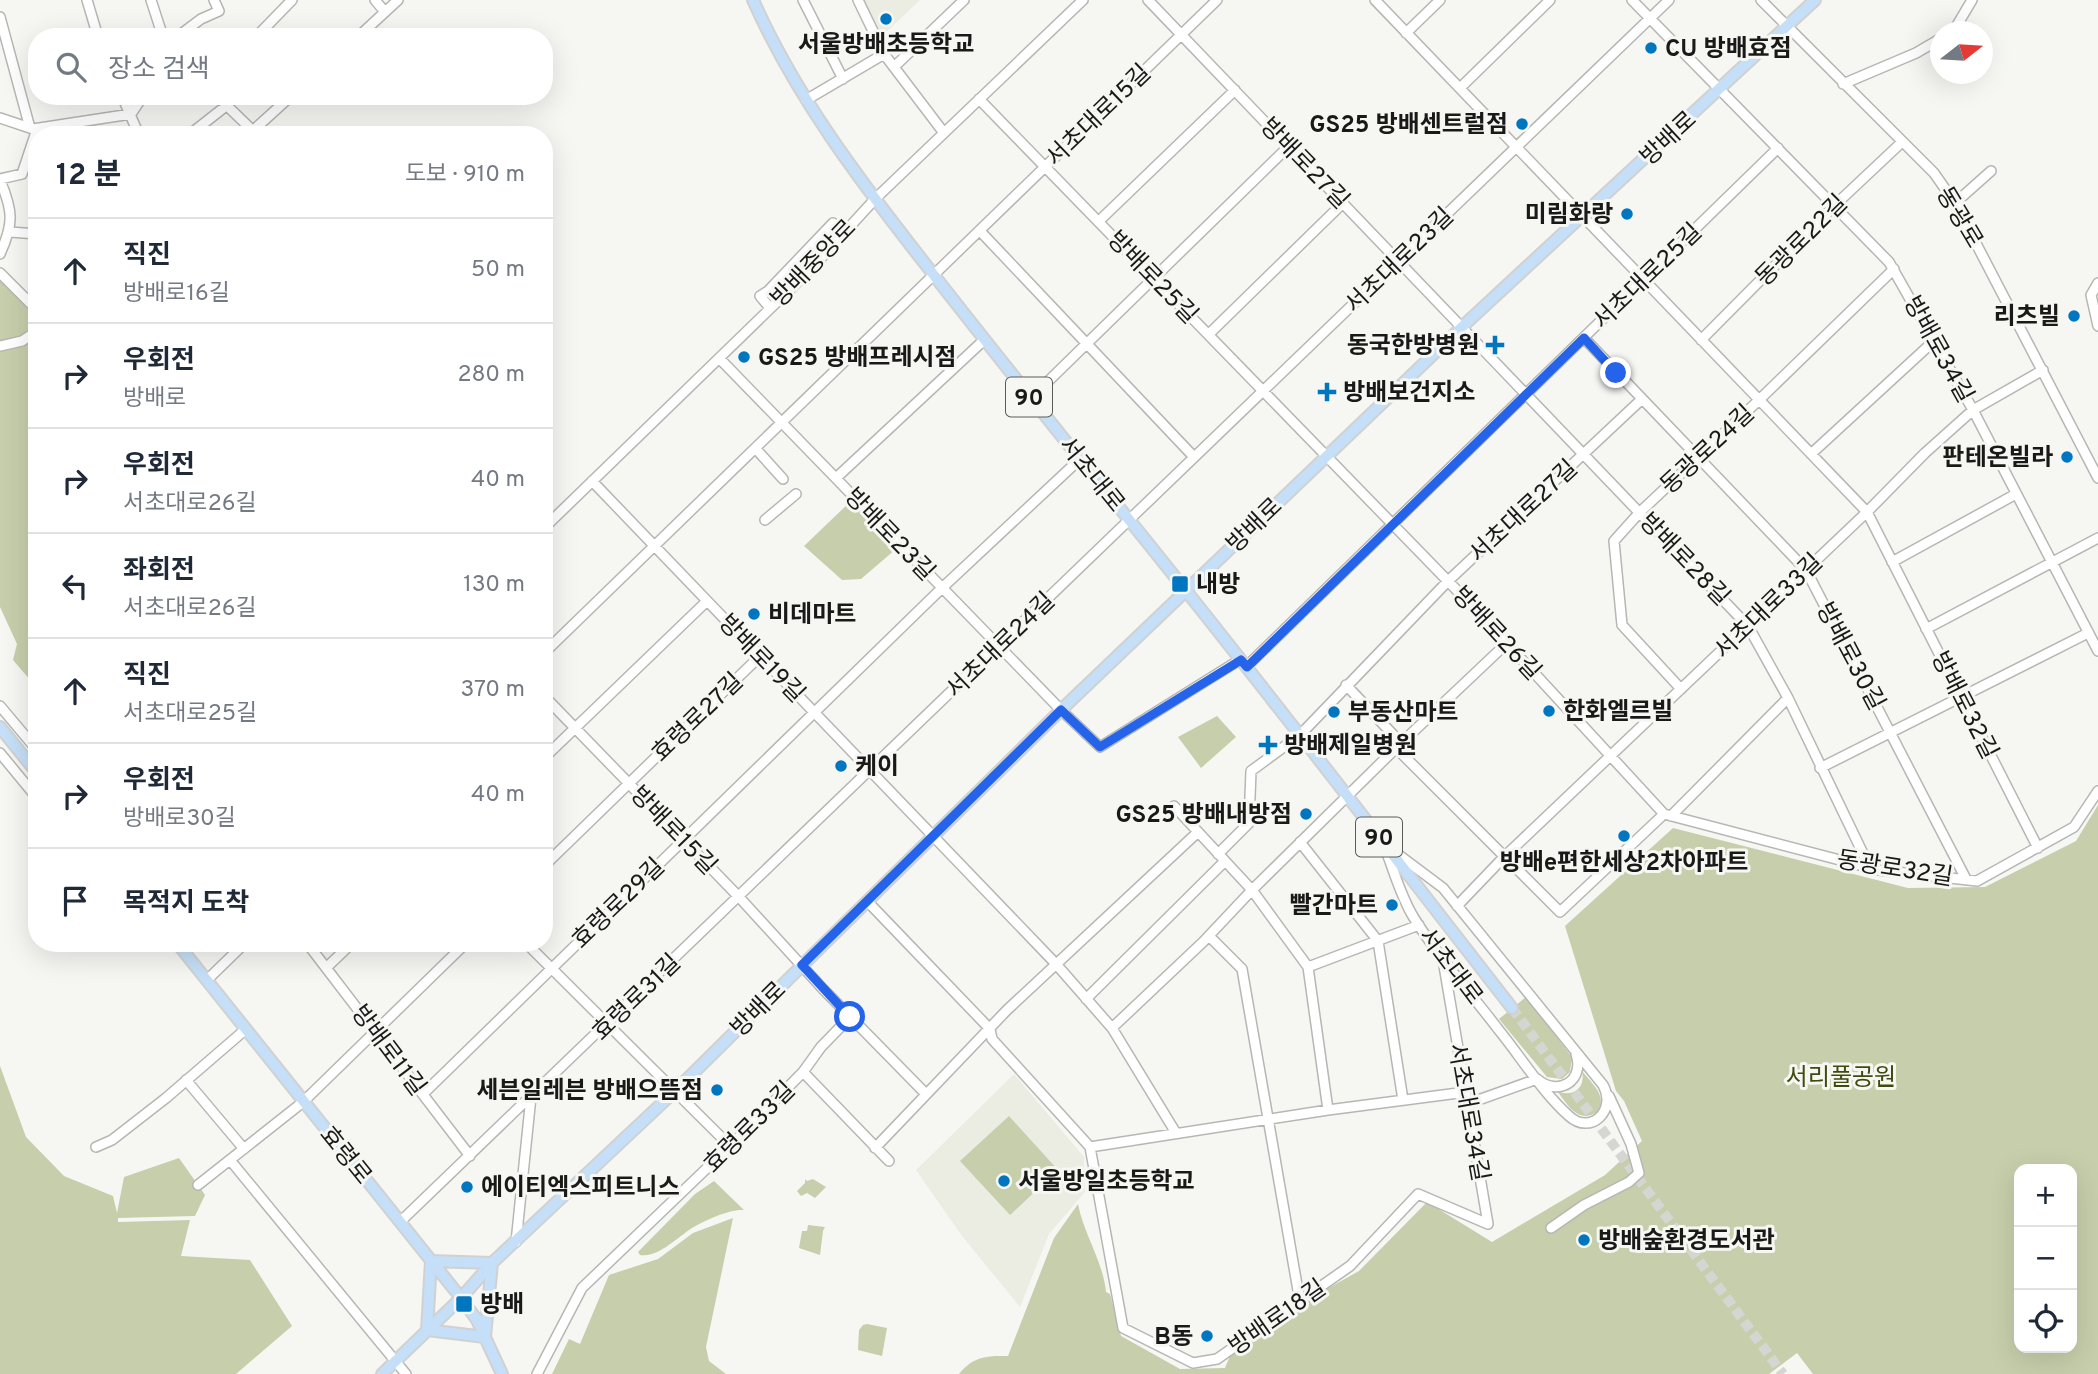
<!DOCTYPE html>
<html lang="ko">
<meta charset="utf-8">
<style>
:root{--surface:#fff;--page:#f6f6f7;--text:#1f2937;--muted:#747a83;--line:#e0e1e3}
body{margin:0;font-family:Overpass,"Noto Sans KR",sans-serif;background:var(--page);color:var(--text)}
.controls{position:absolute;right:21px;bottom:21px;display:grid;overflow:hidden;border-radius:14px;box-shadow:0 7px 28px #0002}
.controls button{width:63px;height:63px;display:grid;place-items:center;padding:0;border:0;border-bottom:2px solid var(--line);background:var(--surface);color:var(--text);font:35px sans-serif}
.compass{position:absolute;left:1930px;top:21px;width:63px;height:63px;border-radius:50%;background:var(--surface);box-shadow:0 7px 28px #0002;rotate:73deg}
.stop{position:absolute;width:21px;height:21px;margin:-16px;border:5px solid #2563eb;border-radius:50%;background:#fff}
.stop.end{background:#2563eb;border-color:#fff;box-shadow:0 2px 7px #0008}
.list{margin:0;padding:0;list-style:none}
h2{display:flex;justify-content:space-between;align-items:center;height:91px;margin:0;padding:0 28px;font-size:30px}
h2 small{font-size:23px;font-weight:400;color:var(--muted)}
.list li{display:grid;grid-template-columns:46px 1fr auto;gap:21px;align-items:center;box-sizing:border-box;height:105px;padding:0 28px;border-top:2px solid var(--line)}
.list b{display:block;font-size:26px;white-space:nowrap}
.list p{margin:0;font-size:23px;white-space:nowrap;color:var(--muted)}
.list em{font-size:23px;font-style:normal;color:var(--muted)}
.icon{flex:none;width:38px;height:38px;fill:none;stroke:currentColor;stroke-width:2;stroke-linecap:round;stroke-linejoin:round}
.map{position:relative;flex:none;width:2098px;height:1374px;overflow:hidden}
.search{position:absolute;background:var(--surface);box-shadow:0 7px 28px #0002;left:28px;top:28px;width:525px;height:77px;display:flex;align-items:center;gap:18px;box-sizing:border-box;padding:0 24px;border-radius:28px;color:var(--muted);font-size:26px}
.panel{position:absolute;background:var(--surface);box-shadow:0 7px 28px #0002;left:28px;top:126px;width:525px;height:826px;border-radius:28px}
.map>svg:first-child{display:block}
.built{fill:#ebede2}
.green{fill:#c6ceab;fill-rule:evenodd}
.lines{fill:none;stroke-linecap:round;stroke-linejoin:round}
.major-tunnel{stroke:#d5d6d2;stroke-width:10;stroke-dasharray:10 5;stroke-linecap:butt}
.minor-casing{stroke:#b6b7b3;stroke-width:12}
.major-casing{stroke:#d1d1d1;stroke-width:14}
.minor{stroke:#fff;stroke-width:9}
.major{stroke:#c4dff7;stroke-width:10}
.route{stroke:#2563eb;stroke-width:9}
.poi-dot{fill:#0176c0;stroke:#f6f7f3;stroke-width:2.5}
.labels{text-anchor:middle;stroke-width:6;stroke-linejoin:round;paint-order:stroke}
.shield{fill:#f6f7f3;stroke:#5b5c5a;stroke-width:2}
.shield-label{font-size:23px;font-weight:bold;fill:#191918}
.poi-label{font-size:24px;font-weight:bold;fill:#191918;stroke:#f6f7f3;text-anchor:start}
.street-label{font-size:24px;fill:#191918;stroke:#f6f7f3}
.park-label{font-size:24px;fill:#414a0e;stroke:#f6f7f3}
</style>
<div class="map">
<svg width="2098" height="1374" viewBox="0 0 2098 1374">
<rect width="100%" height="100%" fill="#f6f7f3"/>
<path class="built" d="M862 0H920L880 38Z
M1014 1074 1084 1157 1085 1192 1049 1234 1020 1307 962 1236 916 1170Z"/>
<path class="green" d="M0 276 37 314V510L31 517 37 526V688L13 660 17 644 0 607Z
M851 501 896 549 861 579 842 580 804 546Z
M1217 716 1236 737 1201 768 1178 737Z
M2098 805V1374H1813L1797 1353 1769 1374H959C974 1356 986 1356 1008 1356L1054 1238 1078 1204C1084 1235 1103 1261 1106 1292L1110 1294 1121 1336 1180 1369 1225 1368 1237 1339 1359 1271 1427 1202 1492 1242 1605 1175 1642 1141 1624 1101 1616 1091 1565 926 1673 828 1908 888 1985 887 2076 841ZM2019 1169H2072V1348H2019Z
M1526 997 1572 1057 1570 1072 1562 1079 1547 1077 1499 1019Z
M0 1066 26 1137 64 1176 113 1196 117 1213 124 1177 179 1158 205 1195 195 1216 118 1218V1222L190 1220 181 1256 250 1260 292 1326 236 1374H0Z
M1582 1071C1593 1085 1609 1097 1596 1113 1577 1123 1568 1105 1557 1091 1573 1098 1586 1088 1582 1071Z
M1009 1116 1058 1170 1010 1215 960 1161Z
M805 1179 807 1181 813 1179 826 1187 815 1198 807 1193 801 1196 797 1191 805 1183Z
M714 1181 744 1210C729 1209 706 1220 692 1228 678 1237 658 1258 640 1255L638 1252 695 1194Z
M733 1218 706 1347 709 1361 726 1374H552L569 1339 580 1344 609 1275 658 1259 693 1233Z
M808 1225 825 1227 823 1231 820 1255 799 1248 802 1231H807Z
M867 1324 887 1328 882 1356 858 1350 859 1330 863 1325Z"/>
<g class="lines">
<path class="major-tunnel" d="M1512 1008 1783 1374"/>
<defs>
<path id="minor" d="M87 0 98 37
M151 0 163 37
M375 0 385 12
M803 0 843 79
M858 0 884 54 944 133
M1148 0 1748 626 1788 698 1870 868
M1375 0 1867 512 2038 848
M1632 0 1889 262 1973 410 2098 651
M1761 0 1934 173 1955 203 2098 478
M0 17 30 128
M1953 32 1972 0
M1406 33 1440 0
M177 37 201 19 219 11 214 0
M256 37 292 0
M358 37 398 0
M894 67 964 0
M1843 84 1916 53 1940 39
M1460 88 1550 0
M122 96 139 135
M217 96 252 130
M979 99 1479 613 1664 814
M806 100 884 54
M0 118 33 129 131 114 143 96
M189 135 226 106
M248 135 291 96
M0 179 22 174 37 129
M0 180C13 211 14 223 0 254
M1955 203 1991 171
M1099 221 1235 90
M980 231 1194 457
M10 232 37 234
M0 273 37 310
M2098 283 2091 295 2098 326
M770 308 760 296 768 291 833 223
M1209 334 1343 203
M1584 338 1806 570 1966 879
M1701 340 1834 206 1902 142
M0 346 22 341 37 331
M719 358 1061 710 1100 747 1241 659
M1030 399 1289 146
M756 449 783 479
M1811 454 1935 340
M836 478 984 340
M592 481 1056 964 1112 1028 1176 1133
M765 520 796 494
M544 528 812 268 875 199 1083 0
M1892 562 2016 494
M1926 629 2098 538
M544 653 1217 0
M1246 667 1778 148
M1346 685 1401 743
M1681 689 1622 625 1614 541 1640 512 1759 400 1894 269
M544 696 739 897 823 989 926 1094
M0 706 37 750
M1396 748 1560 912 1664 814
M0 753 37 798
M544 758 707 601
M1820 768 2088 633
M1174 806 1252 890 1308 967 1328 1110
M1664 814 1878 870 1977 881 2074 827 2098 791
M1671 816 1788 698
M1300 842 1378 941 1403 1100
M1383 843 1443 888 1603 1085C1617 1110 1591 1136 1569 1116 1542 1092 1521 1057 1498 1029 1470 992 1438 957 1414 918 1400 896 1393 867 1383 843Z
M1218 854 1249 823 1251 771 1300 735 1448 581 1642 399
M544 866 759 657
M867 901 990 1029 992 1039 1090 1147 1123 1328 1193 1363 1217 1359 1350 1266 1418 1194 1488 1224
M1457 906 1504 857 1867 512 1925 453 1973 410 2043 370
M1209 936 1242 969 1300 1302
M307 943 470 1156
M526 943 730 1146
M1443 960 1488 1224
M1308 967 1419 925
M326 968 352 943
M207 980 245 943
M1086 999 1225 861
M1112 1028 1203 942 1252 890 1396 748 1507 643
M803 1072 889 1161
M186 1080 244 1149
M423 1094 942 588 1080 459
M1467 1104 1537 1079C1558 1097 1585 1081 1576 1054
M96 1147 112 1140 166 1098 246 1029
M1090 1147 1328 1110 1466 1092
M875 1148 1007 1010 1198 832
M230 1160 406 1374
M198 1185 303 1102 466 943
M400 1222 1669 0
M1551 1228 1584 1205 1629 1182 1639 1173 1631 1144 1609 1096
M516 1242 531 1097
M537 1374 582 1288 730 1146 803 1072 821 1047 850 1017"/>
<path id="major" d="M753 0C796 97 861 182 926 265 982 337 1039 408 1096 479 1238 653 1374 831 1512 1008
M0 727 37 773
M177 943 461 1298 477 1320 502 1374
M431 1261 492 1263 485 1337 427 1330Z
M382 1374 461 1298 492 1263 674 1092 1061 710 1463 326 1815 0"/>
</defs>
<use href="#minor" class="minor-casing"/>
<use href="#major" class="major-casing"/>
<use href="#minor" class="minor"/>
<use href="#major" class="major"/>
</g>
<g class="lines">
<path class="route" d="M850 1017 802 965 1061 710 1100 747 1241 660 1247 667 1584 338 1616 373"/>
</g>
<g class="poi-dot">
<circle cx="886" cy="19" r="7"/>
<circle cx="1651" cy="48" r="7"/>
<circle cx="1522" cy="124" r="7"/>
<circle cx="1627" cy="214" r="7"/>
<circle cx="2074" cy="316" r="7"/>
<path d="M1491.5 334.5h7v7h7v7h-7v7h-7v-7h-7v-7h7z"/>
<circle cx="744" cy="357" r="7"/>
<path d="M1323.5 381.5h7v7h7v7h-7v7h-7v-7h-7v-7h7z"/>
<circle cx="2067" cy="457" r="7"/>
<rect x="1171" y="575" width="18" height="18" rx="3.5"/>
<circle cx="754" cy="614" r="7"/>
<circle cx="1549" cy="711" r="7"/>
<circle cx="1334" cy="712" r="7"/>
<path d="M1264.5 734.5h7v7h7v7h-7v7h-7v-7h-7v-7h7z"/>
<circle cx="841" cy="766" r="7"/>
<circle cx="1306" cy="814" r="7"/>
<circle cx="1624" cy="836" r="7"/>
<circle cx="1392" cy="905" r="7"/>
<circle cx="717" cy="1090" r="7"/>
<circle cx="1004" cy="1181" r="7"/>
<circle cx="467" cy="1187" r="7"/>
<circle cx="1584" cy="1240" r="7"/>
<rect x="455" y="1295" width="18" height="18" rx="3.5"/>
<circle cx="1207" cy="1336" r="7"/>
</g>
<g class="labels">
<g class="shield">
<rect x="1006" y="377.5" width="46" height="39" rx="5"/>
<rect x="1356" y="817.5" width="46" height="39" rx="5"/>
</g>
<g class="shield-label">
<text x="1029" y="405">90</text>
<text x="1379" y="845">90</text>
</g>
<g class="poi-label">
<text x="886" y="52" text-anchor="middle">서울방배초등학교</text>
<text x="1665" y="56">CU 방배효점</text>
<text x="1508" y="132" text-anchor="end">GS25 방배센트럴점</text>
<text x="1613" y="222" text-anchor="end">미림화랑</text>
<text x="2060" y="324" text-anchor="end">리츠빌</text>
<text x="1479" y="353" text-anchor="end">동국한방병원</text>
<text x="758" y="365">GS25 방배프레시점</text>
<text x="1343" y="400">방배보건지소</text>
<text x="2053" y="465" text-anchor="end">판테온빌라</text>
<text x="1196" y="592">내방</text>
<text x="768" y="622">비데마트</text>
<text x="1563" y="719">한화엘르빌</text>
<text x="1348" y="720">부동산마트</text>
<text x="1284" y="753">방배제일병원</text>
<text x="855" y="774">케이</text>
<text x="1292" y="822" text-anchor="end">GS25 방배내방점</text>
<text x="1624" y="870" text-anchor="middle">방배e편한세상2차아파트</text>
<text x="1378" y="913" text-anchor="end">빨간마트</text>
<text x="703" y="1098" text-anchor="end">세븐일레븐 방배으뜸점</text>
<text x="1018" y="1189">서울방일초등학교</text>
<text x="481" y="1195">에이티엑스피트니스</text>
<text x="1598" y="1248">방배숲환경도서관</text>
<text x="480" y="1312">방배</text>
<text x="1193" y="1344" text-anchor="end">B동</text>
</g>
<g class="street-label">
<text transform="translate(1098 115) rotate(-44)" y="8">서초대로15길</text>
<text transform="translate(1668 138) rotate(-43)" y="8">방배로</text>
<text transform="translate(1305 163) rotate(46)" y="8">방배로27길</text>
<text transform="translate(1960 217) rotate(59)" y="8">동광로</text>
<text transform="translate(1801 240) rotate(-45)" y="8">동광로22길</text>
<text transform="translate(1399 260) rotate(-44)" y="8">서초대로23길</text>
<text transform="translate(813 263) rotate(-46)" y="8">방배중앙로</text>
<text transform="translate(1647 276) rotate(-44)" y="8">서초대로25길</text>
<text transform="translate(1153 277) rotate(46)" y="8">방배로25길</text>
<text transform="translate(1939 349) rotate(61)" y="8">방배로34길</text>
<text transform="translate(1707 449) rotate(-43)" y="8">동광로24길</text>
<text transform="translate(1092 474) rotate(51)" y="8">서초대로</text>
<text transform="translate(1523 511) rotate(-43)" y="8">서초대로27길</text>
<text transform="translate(1254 525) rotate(-44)" y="8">방배로</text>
<text transform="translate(890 534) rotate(46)" y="8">방배로23길</text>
<text transform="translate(1685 559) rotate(46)" y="8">방배로28길</text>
<text transform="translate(1768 606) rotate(-44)" y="8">서초대로33길</text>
<text transform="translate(1497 633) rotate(47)" y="8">방배로26길</text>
<text transform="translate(1000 645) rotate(-44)" y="8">서초대로24길</text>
<text transform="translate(1851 656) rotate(62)" y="8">방배로30길</text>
<text transform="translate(762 658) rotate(46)" y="8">방배로19길</text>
<text transform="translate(1965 705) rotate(63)" y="8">방배로32길</text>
<text transform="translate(697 717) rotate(-44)" y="8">효령로27길</text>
<text transform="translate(674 830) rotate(46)" y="8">방배로15길</text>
<text transform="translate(1895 868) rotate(9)" y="8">동광로32길</text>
<text transform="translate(618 903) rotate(-44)" y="8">효령로29길</text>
<text transform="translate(1451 966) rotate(53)" y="8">서초대로</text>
<text transform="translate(636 997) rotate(-44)" y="8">효령로31길</text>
<text transform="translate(758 1009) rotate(-45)" y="8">방배로</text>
<text transform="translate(389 1050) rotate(53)" y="8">방배로11길</text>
<text transform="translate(1469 1112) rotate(80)" y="8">서초대로34길</text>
<text transform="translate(749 1127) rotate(-45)" y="8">효령로33길</text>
<text transform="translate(346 1155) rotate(51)" y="8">효령로</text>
<text transform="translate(1277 1317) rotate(-35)" y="8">방배로18길</text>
</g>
<g class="park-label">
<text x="1841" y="1085">서리풀공원</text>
</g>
</g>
</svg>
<div class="controls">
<button>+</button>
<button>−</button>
<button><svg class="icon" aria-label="locate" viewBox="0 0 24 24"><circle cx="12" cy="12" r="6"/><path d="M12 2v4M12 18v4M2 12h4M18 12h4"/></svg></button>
</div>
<svg class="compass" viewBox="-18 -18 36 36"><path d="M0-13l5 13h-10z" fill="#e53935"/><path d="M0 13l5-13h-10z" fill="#747a83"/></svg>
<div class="stop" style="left:850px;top:1017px"></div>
<div class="stop end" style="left:1616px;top:373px"></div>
<div class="search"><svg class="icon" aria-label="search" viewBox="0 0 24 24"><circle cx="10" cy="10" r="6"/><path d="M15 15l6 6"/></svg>장소 검색</div>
<section class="panel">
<h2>12 분<small>도보 · 910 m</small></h2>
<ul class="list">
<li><svg class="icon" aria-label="ahead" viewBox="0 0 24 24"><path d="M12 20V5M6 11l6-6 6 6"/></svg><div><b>직진</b><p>방배로16길</p></div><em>50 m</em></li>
<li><svg class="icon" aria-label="right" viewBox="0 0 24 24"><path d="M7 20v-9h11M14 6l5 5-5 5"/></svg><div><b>우회전</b><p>방배로</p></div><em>280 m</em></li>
<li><svg class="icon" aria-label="right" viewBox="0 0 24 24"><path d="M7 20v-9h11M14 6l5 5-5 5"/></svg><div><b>우회전</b><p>서초대로26길</p></div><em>40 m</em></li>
<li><svg class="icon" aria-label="left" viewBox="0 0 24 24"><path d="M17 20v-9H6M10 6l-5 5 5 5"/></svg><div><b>좌회전</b><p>서초대로26길</p></div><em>130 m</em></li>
<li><svg class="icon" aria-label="ahead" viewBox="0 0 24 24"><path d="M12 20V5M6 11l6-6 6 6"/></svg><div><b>직진</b><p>서초대로25길</p></div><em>370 m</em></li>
<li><svg class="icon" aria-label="right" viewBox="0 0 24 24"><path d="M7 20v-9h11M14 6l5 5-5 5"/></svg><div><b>우회전</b><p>방배로30길</p></div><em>40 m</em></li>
<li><svg class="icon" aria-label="arrive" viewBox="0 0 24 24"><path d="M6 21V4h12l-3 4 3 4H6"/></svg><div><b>목적지 도착</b></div></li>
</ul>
</section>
</div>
